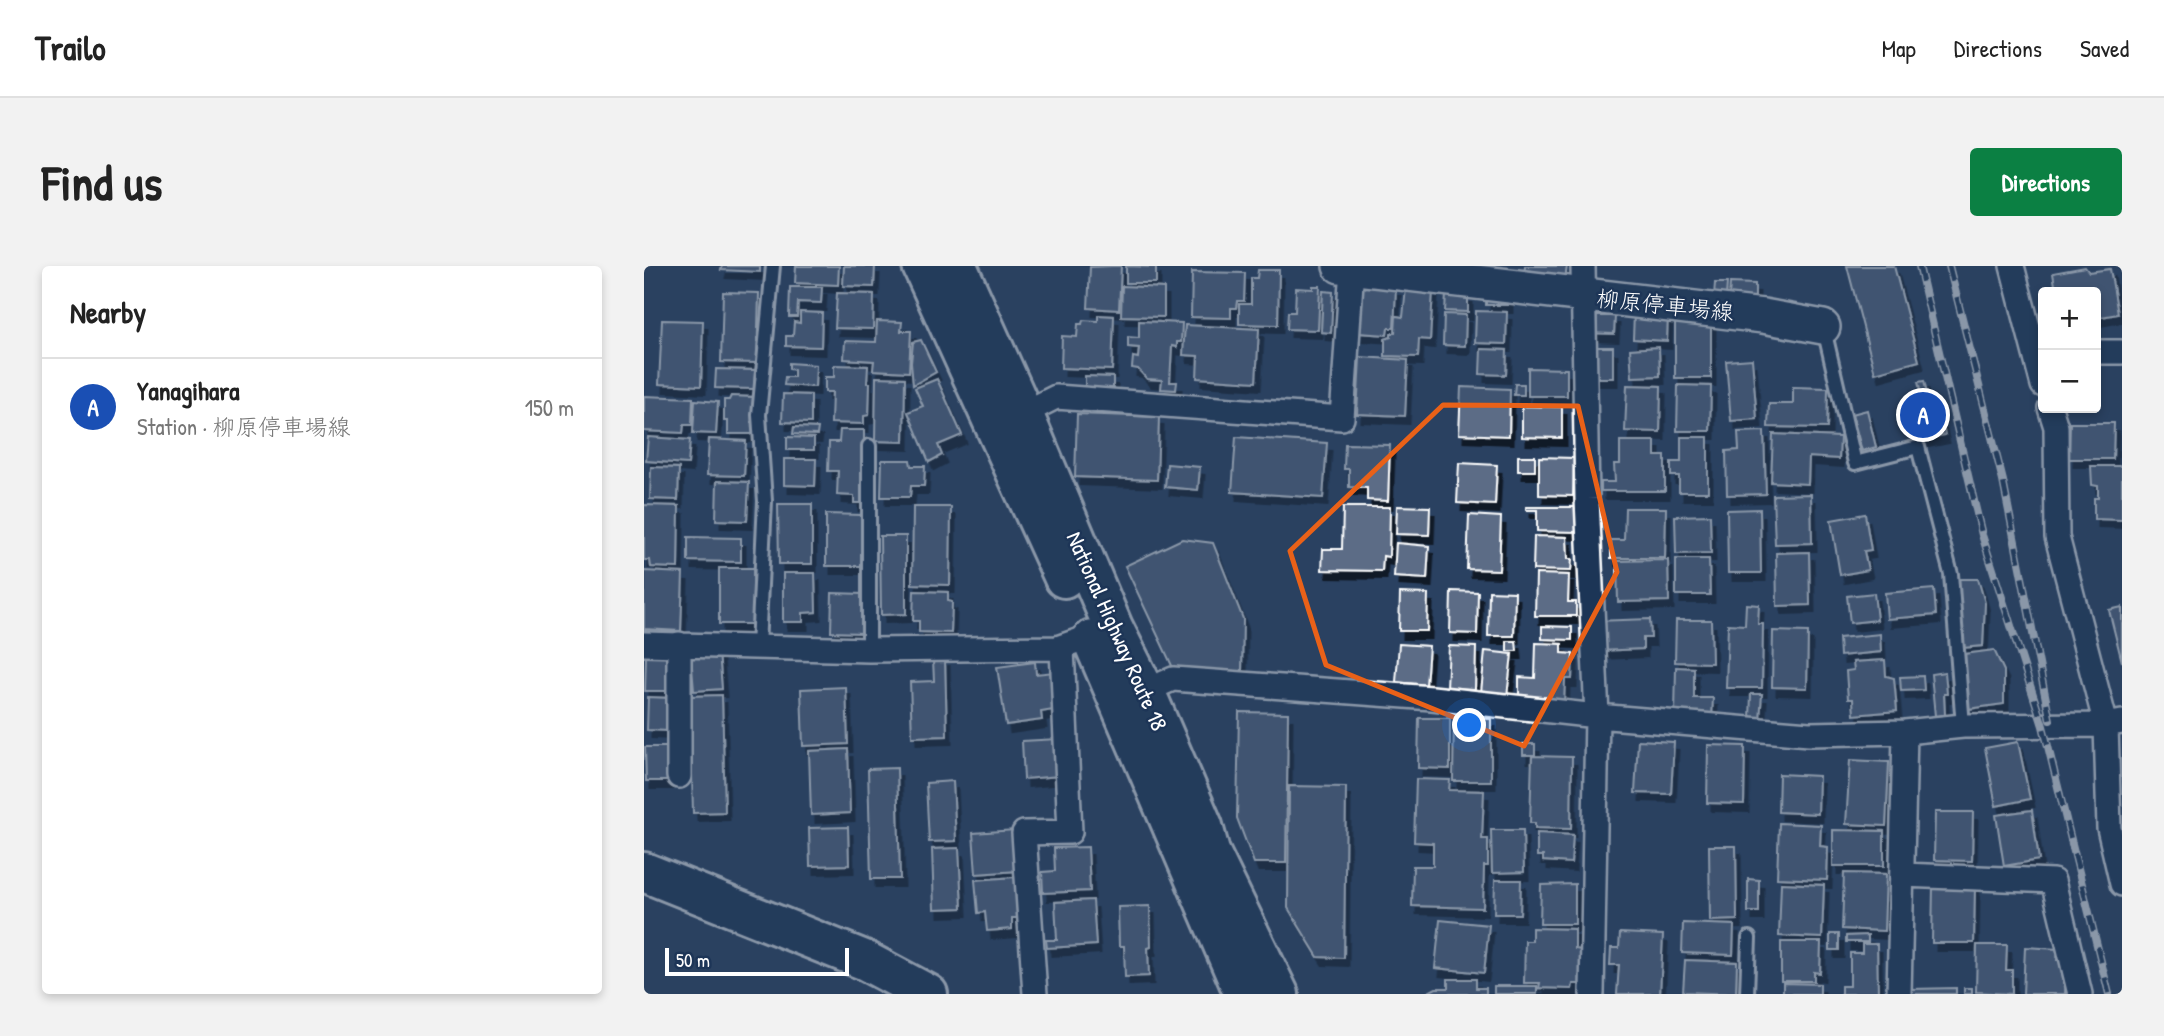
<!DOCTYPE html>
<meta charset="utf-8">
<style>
:root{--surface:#fff;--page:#f2f2f2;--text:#222;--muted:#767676;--line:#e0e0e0;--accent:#0b8043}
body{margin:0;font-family:"Patrick Hand","Klee One",sans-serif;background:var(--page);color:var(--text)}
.controls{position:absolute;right:21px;top:21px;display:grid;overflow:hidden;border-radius:7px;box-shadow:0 4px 10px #0003}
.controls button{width:63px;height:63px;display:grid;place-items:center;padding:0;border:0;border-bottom:2px solid var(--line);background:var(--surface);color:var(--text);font:35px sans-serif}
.scale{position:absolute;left:21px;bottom:18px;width:184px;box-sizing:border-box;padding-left:7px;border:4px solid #fff;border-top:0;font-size:19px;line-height:24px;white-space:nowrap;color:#fff;-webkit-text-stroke:5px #1d3557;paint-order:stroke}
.you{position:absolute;left:826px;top:460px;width:24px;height:24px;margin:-18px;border:5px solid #fff;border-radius:50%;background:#1a73e8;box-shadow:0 0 0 10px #1a73e833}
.badge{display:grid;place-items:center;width:46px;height:46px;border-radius:50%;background:var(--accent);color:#fff;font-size:23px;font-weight:700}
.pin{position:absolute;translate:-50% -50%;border:4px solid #fff;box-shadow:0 2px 7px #0006}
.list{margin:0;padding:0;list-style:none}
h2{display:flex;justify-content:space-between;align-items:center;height:91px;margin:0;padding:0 28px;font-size:30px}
h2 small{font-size:23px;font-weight:400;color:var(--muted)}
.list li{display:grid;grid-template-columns:46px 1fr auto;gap:21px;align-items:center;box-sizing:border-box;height:98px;padding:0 28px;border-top:2px solid var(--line)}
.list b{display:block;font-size:26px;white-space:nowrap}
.list p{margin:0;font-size:23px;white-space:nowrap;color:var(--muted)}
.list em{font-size:23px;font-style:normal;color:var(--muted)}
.map{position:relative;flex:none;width:1478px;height:728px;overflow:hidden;border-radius:7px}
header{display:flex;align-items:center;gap:42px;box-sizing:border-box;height:98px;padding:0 35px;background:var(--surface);border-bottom:2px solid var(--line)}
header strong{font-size:33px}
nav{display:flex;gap:38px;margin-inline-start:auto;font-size:24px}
.intro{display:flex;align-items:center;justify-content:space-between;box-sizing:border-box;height:168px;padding:0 42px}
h1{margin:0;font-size:49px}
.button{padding:18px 32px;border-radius:7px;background:var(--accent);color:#fff;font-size:24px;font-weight:700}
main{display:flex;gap:42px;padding:0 42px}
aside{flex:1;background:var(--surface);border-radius:7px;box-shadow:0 4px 10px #0003}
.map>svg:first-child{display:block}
.building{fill:#5b6c86;stroke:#fff;stroke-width:2;filter:url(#shadow)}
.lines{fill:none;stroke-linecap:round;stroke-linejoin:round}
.lane-casing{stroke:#fff;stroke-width:18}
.street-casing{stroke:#fff;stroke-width:28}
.secondary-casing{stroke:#fff;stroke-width:38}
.highway-casing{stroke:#fff;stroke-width:44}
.lane{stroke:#1d3557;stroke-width:12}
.street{stroke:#1d3557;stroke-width:23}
.secondary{stroke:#1d3557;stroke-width:33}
.highway{stroke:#1d3557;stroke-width:38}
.rail-casing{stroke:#fff;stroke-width:8}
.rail{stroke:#1d3557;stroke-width:5;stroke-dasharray:16;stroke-linecap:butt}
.marked{fill:none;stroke:#e96118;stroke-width:5;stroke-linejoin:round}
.labels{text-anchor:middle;stroke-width:5;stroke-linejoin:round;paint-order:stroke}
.street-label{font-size:23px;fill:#fff;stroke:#1d3557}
</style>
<header>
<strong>Trailo</strong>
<nav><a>Map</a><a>Directions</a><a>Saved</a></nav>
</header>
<div class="intro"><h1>Find us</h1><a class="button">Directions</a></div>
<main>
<aside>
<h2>Nearby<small></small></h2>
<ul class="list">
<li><span class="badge" style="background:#1a4fb4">A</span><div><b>Yanagihara</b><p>Station · 柳原停車場線</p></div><em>150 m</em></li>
</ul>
</aside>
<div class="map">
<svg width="1478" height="728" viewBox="0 0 1478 728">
<defs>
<filter id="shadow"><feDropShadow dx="4.5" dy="8" stdDeviation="0" flood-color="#0009"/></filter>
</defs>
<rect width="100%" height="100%" fill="#2a4161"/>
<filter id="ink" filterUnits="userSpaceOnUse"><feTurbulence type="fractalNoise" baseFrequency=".0143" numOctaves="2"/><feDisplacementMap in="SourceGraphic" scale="14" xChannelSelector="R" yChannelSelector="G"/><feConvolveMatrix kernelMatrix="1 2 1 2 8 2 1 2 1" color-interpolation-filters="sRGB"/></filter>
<g filter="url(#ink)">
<path class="building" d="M78 0H116V6L77 4Z
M152 0H195L194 19 151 17Z
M200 0H231L230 21 199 20Z
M468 0H477L475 44 444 42 446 1Z
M482 0 512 1V17H482Z
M881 0H923L921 14 880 10Z
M1203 0H1250L1275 95 1231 107Z
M1441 1 1445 6 1466 3 1474 48 1452 52V26H1412L1409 7Z
M614 4H635L634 59 595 58V38H607V12H613Z
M548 6 601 7 600 35H593L592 42H587V52L547 51Z
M1071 17H1083L1082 30H1070Z
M1086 17 1111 18V33L1085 32Z
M478 20 520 22V51L477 50Z
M669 20H676L674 64 643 63 644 46H651L652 22 669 23Z
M146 21H178L177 37 154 36 153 51H145Z
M716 21 752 22 750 62H744L743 69 714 67Z
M762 22 789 24 786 74 775 73 774 91 741 90V73L747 71V67H751L752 50 759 51Z
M679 25 689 26 687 67 677 66Z
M79 26 115 27 113 97 77 96Z
M193 27 230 28 229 63 191 62Z
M802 28 824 29V46L801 45Z
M842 31H864V39H842Z
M832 45 863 46 862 78 831 77Z
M156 46 178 47 177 81 142 80V70H149L150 56 156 57Z
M990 47 1024 48 1023 75 989 73Z
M800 48 822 49 821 80 799 79Z
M454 49 470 50 468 104 417 102 418 70 433 71 434 58H438L439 54 454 55Z
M944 50H971L970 68 944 67Z
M18 54 59 55 57 120 15 118Z
M233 55 258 56 257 65H267L265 106 229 104 230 95 200 93 201 75 232 76Z
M495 55 538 57 537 76H533V81L528 80 526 116H533L532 124 517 123 518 114 503 113 494 103 488 102 489 91 494 92 495 82 484 81V71L495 72Z
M1031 55H1067V112H1031Z
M541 59 615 63 612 116 553 112 554 90 539 89Z
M277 74 292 106 269 119 267 97 269 76Z
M947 81H969V112H946Z
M1015 81 1016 110 988 111 986 83Z
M837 83 863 84 862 109 836 108Z
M716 91 764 94 761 150 713 148Z
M1108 93 1113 153 1087 155 1082 95Z
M145 97 172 99 171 121 140 119 141 111H150V104L145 103Z
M190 99 224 100 223 117H226L225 149 220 150V158L187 157 188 126H181V111H190Z
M884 102 923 103V130H884Z
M72 103 111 104 110 123 71 122Z
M441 110 469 111V123L441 121Z
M232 111 261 112 260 176 231 175Z
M293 113 318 169 294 179 298 189 285 196 264 146 279 140 271 122Z
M1280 115 1290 158 1298 156 1301 169 1280 173 1279 167 1272 169 1266 143 1280 140 1274 116Z
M871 118H880V129H870Z
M983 119 1017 120 1016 166 981 165Z
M1034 119 1067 120 1066 165H1033Z
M817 121 866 123 865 170 815 168Z
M1149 121 1184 122 1183 162 1124 161 1125 138H1149Z
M139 128 167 129V157L138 156Z
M0 130 49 132 48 159H40L39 167 0 165Z
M87 130 110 131 109 168H84V155H80V134H85Z
M51 134 74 136 72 168 49 167Z
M878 140 918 141V172L878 171Z
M1223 144 1232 181 1218 185 1208 148Z
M433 148 515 151 513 214 431 211Z
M1426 157H1470L1469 193H1425Z
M150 161 174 162 173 169 149 168Z
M196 164H220V237H210V230L193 229 194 205H184L185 176H195Z
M1120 165 1122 228 1083 229 1082 185 1095 184 1094 166Z
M1129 168 1196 171 1195 193 1165 191 1164 218 1127 216Z
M4 171 46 174 44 198 2 195Z
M143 171 170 172V184H143Z
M592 171 683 177 679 232 588 226Z
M1037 171H1064V226H1035V210H1027V196H1037Z
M65 173 102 175 100 210 63 209Z
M976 175H1011V190H1021V225H957V216H971L970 198H976Z
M701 178 746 179 744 235 723 234V222L705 221V203H700Z
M874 190H891V205H874Z
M895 191 930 192 929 230 895 229Z
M140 193H172L171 220 140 219Z
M238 194H266L267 200H281L280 220H267L266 231H237Z
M815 197 853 199 851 239 813 237Z
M523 198 556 201 554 224 521 221Z
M1447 200H1478V254L1450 253V232H1454V220L1448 219Z
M7 201 35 202 34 234 6 233Z
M73 215 105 216 103 255 72 254Z
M1167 228 1168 277 1131 278 1129 229Z
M134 238H168V298H135Z
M0 239 35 240 34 302 7 301 6 294H0Z
M753 240 786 241 785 269 752 268Z
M269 241H307L306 319 268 318Z
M699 241H746L745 291 739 290 738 305 678 304 679 283H698Z
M882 241H933V266L893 265V244H882Z
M981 242H1022L1021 292H967V274H980Z
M1116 243 1117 307H1084L1083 244Z
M182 248 218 249V300H182Z
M1221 248 1227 284 1220 285 1224 304 1196 309 1187 254Z
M825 249 857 251 855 304 823 303Z
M1066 249 1067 287 1032 288 1031 250Z
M236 270H262V348L237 349Z
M890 270 923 271 924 293H928L927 305 889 304Z
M44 271 97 272V296L44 295Z
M538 273 569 277 599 353 598 405 530 404 481 300Z
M752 277 785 280 783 313 750 311Z
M1165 286 1166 339 1133 340 1132 287Z
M1032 293H1065L1066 329H1032Z
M1024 294 1025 335 974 336 973 295Z
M75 302H109L110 358H75Z
M0 305 39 307 37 365 0 363Z
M139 307H171L172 346 159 347V356H139Z
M892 308 925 309 924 336H932V350H891Z
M1313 313H1334L1341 337 1339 380 1319 382Z
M1290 323 1292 349 1243 353 1241 327Z
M270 325 304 326V335L308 336 307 367 275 366V355H269Z
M807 325 834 326 833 368 806 367Z
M845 325 871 326 870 370H844Z
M188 327 220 328 219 367 187 366Z
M756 327 784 328 783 365H755Z
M1230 327 1233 354 1206 357 1203 330Z
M1102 338 1115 339 1114 358H1119L1118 422H1082L1084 358 1101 359Z
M1478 341V396L1465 344Z
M1006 353 1007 372H999V383L953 385 951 355Z
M1032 354H1067L1068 397 1031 396Z
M898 360 928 361V374L898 373Z
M1129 365 1164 366 1163 422 1128 421Z
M1236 368 1237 386 1196 390 1195 372Z
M863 375H872L873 385H863Z
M892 377 918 378V387L929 388 928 413H921L920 438 875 437V411L891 412Z
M755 378 785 380 782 419 752 416Z
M805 380 832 381 831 423 803 422Z
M1350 384 1360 405V438L1324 443 1320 388Z
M841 385 868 388 863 430 837 427Z
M75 386 78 423 50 425 47 389Z
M2 389 22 390V425H1Z
M301 392 303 470 268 471 266 416 290 415 289 393Z
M1241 394 1242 410 1250 412 1253 445 1210 449 1209 433H1204L1202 405 1210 404 1209 396Z
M391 396 392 408 410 406 415 443 397 446 398 454 362 459 353 401Z
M1032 401 1050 402V432H1069L1068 451 1031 450Z
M1301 406 1303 428H1300L1301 449 1291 450 1287 408Z
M1279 410 1280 424 1257 425 1256 411Z
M202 421 204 478 159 480 157 423Z
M1107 428H1118L1116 453H1106Z
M78 429 81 546 49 547 46 430Z
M4 431 26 432 25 465 3 464Z
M595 446 644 447 642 597H610L593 552Z
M775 452H806V503L774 502Z
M810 453H847V515H809Z
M414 473 416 510 380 513 378 475Z
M994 474 1030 476 1027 528 991 527Z
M1374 476 1386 533 1352 540 1341 482Z
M879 478H891V489H879Z
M1064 479 1101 480 1100 538 1063 537Z
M1 481H24L25 515H2Z
M204 483 206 547 167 549 165 485Z
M888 490 928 491 927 563 891 562V557H886Z
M1206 494 1245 496 1242 560 1202 558Z
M253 502 256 613H227L224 503Z
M1135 508 1175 510 1174 548 1134 546Z
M772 513 806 514 805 524 840 525 838 573H844V600H840L839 642 768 640 769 600H789V577L770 576Z
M309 515 312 575 285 576 282 517Z
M645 520 702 521 700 692 674 691 644 642Z
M1388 544 1395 594 1360 600 1352 549Z
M1291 546H1329L1328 595 1290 594Z
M1135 557 1177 559 1176 580 1184 581 1183 614 1133 612Z
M204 561 205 599 166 600 165 562Z
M371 564 374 605 332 608 329 567Z
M847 564H879L880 606 848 607Z
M1189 564 1240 565V600H1189Z
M893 567 929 569 927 597 899 595V590H893Z
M1065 580H1092L1093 654 1066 655Z
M444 581 446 625 399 627 398 606 411 605 410 582Z
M315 582 318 642 290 643 288 583Z
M1200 607 1242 608 1240 665 1198 663Z
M371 611 374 652H368V663L343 665 341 646 334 647 331 614Z
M1104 613 1115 614V646H1104Z
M851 614H877L876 648H850Z
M1137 617 1180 619 1178 672 1135 670Z
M931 618V658H896L897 619Z
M1289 618H1331L1330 677H1288Z
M449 634 452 679 403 682 402 674H413L411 636Z
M506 640 507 681 504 682 505 710 481 711 480 680H475L474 641Z
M796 654 845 659 840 707 791 702Z
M1039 657 1090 659 1089 689 1038 687Z
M888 662 931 663V683L937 684 936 718H929L928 723 895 722 896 717H880L881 675H888Z
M976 667 1019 669 1016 728H973L975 699H966L967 682H975Z
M1186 668H1195V684H1186Z
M1224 669V676H1202V670Z
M1137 676H1177L1176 707 1170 706V715H1137Z
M1218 678H1233L1234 728H1197V720H1206V687H1218Z
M1333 679H1363L1362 704H1368V728L1332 726Z
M1381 681 1414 683 1413 694H1423L1421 728H1379Z
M1041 694 1093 696 1092 728 1039 726Z
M804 713H832V722H842V728H781L792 722H804Z
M1139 717 1176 718V728H1139Z
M850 720H893V728H850Z
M1312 722V728H1267V723Z
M1320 722H1328V728H1320Z"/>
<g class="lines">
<defs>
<path id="lane" d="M1180 63 1211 197 1274 181 1307 308 1319 460
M225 180V384
M114 381 121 235 115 149 129 0
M1103 728 1105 672"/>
<path id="street" d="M939 0 943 233 953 450 948 728
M1368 0 1399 119
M1452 86H1478
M1406 142 1412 161 1413 271 1462 459 1465 562 1478 618
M368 153 412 131 698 152 708 1
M0 378 225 384 413 382 459 366
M35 378V510
M501 425 529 413 788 432 953 450 1165 468 1261 466 1319 460 1462 459 1478 456
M1258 609 1409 615 1436 728
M391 728 380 567 426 566 418 382
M1255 728 1261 466"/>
<path id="secondary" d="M696 0 1119 50 1179 61"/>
<path id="highway" d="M278 0 420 312
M313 0 379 147 469 361 501 425 559 560 566 586 635 728
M448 373 600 728
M0 606 220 694 284 728"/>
</defs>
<use href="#lane" class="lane-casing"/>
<use href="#street" class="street-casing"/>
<use href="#secondary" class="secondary-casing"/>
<use href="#highway" class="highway-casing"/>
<use href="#lane" class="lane"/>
<use href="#street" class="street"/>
<use href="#secondary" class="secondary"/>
<use href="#highway" class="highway"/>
<defs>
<path id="rail" d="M1275 0 1338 269 1399 460 1465 728
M1305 0 1359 215 1406 454"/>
</defs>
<use href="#rail" class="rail-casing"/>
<use href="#rail" class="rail"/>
</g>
</g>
<path d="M0 0H1478V728H0ZM799 139 934 140 973 306 880 480 682 399 646 285Z" fill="#2a4161" fill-opacity=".55" fill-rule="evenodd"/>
<path class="marked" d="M799 139 934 140 973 306 880 480 682 399 646 285Z"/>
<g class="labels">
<g class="street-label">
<text transform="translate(1021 39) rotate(6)" y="8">柳原停車場線</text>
<text transform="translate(473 365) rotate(66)" y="8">National Highway Route 18</text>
</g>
</g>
</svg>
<div class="controls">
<button>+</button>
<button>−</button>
</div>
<div class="scale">50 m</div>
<div class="you"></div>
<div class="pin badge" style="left:1279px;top:149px;background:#1a4fb4">A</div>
</div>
</main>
